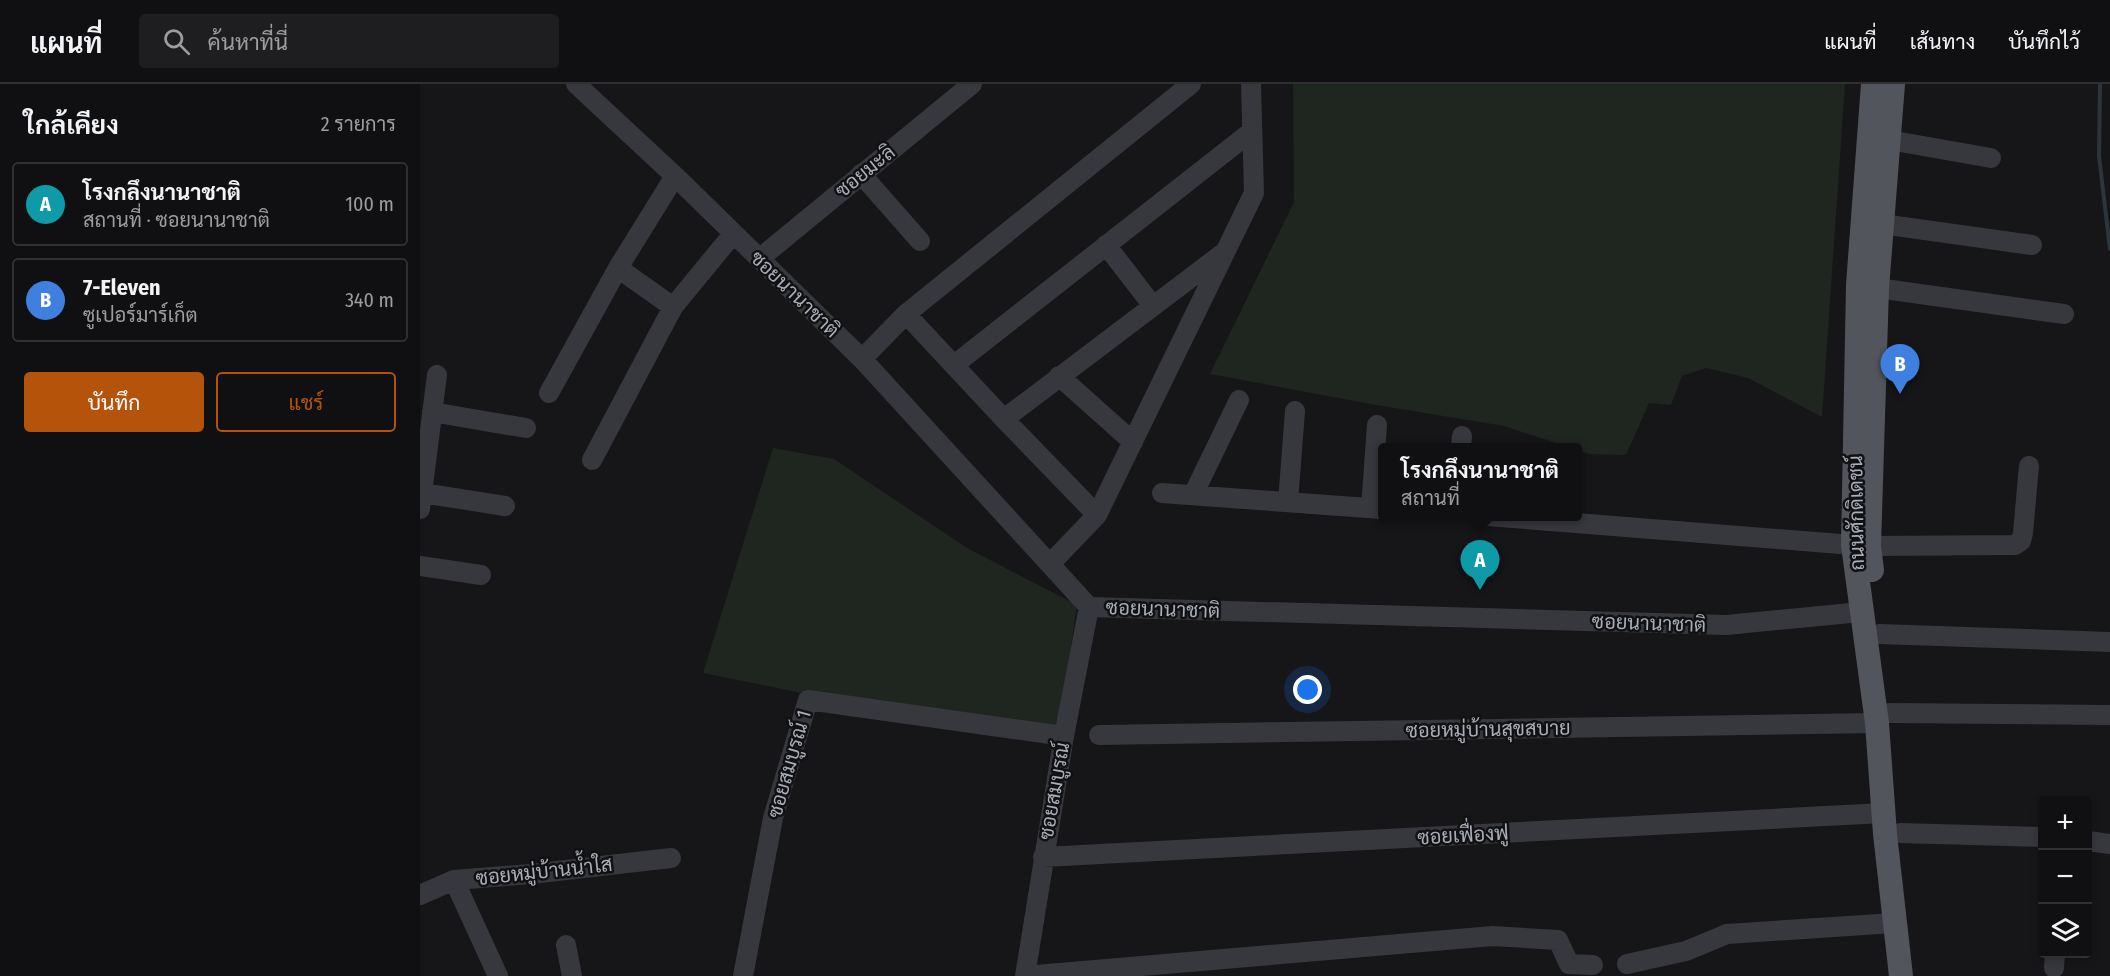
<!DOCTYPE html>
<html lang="th">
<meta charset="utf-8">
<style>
:root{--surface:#101012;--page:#1e1e20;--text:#f1f3f6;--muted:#9c9d9f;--line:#303032;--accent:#b45309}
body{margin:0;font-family:"Fira Sans Condensed",Sarabun,sans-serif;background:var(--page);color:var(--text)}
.controls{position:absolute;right:18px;bottom:18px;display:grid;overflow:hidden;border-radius:6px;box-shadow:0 3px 9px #0003}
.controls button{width:54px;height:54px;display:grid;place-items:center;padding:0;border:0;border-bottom:2px solid var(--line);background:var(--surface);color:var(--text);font:30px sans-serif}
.you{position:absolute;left:888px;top:606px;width:21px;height:21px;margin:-15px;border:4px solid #fff;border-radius:50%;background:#1a73e8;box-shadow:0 0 0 9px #1a73e833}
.badge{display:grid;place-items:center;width:39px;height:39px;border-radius:50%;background:var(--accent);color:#fff;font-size:20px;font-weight:700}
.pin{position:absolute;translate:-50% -50px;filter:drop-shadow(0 2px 3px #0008)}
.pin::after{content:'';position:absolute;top:32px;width:21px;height:18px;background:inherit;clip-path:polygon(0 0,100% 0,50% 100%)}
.popup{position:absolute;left:958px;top:359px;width:204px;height:78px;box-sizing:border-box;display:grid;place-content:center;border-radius:6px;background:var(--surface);filter:drop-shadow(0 2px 4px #0005);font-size:20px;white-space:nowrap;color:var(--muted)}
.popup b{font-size:22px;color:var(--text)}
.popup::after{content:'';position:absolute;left:50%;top:100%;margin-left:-12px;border:12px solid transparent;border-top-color:var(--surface)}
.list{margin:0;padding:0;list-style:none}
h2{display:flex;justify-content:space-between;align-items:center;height:78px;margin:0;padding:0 24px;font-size:26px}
h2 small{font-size:20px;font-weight:400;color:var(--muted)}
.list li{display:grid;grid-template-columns:39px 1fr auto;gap:18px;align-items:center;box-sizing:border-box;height:84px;margin:0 12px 12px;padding:0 12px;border:2px solid var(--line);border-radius:6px}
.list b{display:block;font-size:22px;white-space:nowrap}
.list p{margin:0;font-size:20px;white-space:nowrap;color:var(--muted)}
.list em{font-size:20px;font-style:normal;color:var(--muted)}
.actions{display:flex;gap:12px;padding:18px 24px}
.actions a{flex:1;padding:14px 0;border:2px solid var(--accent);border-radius:6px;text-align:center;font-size:21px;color:var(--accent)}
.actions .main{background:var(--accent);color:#fff}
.icon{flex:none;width:33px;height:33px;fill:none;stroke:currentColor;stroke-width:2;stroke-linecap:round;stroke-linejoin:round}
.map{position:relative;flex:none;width:1690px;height:892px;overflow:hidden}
header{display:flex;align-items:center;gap:36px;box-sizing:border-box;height:84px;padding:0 30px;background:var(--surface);border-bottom:2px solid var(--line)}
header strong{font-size:28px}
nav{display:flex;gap:33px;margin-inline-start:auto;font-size:21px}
.search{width:420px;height:54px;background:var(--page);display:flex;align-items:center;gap:15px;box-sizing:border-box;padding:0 21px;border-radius:6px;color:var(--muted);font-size:22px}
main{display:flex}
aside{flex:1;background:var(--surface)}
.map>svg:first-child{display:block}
.green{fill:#1e261f}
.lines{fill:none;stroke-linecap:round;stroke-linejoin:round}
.stream{stroke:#2c353c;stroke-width:4}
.minor{stroke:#37383d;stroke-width:20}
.major{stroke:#53555c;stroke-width:24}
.labels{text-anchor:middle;stroke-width:5;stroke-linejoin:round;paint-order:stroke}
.street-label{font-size:20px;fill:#a8adb8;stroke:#111113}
</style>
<header>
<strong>แผนที่</strong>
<div class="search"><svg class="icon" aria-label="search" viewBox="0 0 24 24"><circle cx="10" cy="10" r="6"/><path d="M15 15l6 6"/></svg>ค้นหาที่นี่</div>
<nav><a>แผนที่</a><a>เส้นทาง</a><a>บันทึกไว้</a></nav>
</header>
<main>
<aside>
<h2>ใกล้เคียง<small>2 รายการ</small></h2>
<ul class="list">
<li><span class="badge" style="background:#0f9aa8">A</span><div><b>โรงกลึงนานาชาติ</b><p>สถานที่ · ซอยนานาชาติ</p></div><em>100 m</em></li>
<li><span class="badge" style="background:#3f7fe0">B</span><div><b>7-Eleven</b><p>ซูเปอร์มาร์เก็ต</p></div><em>340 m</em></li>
</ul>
<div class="actions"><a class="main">บันทึก</a><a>แชร์</a></div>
</aside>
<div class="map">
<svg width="1690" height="892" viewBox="0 0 1690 892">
<rect width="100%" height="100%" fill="#161618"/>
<path class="green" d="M873 0H1425L1402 333 1328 294 1286 284 1262 292 1251 321 1229 319 1206 371 1169 370 1158 366V364L1148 363 1084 342 956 321 790 290 874 118Z
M353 364 414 375 547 464 657 521 646 597 633 660 283 589Z"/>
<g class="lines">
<path class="stream" d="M1680 0 1679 72 1690 165"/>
<path class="minor" d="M156 0 255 92 442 275 669 523 1306 541 1441 528
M1469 56 1571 74
M441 90 500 157
M1462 140 1612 161
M686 161 733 222
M339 175 552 0
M1457 204 1644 230
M253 223 313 150
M486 230 584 335 677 431
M442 275 486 230 771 0
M534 281 832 47
M639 292 713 358
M129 309 198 184 255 92
M12 328 106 344
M584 335 802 170
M1041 364 1042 352
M172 376 253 223 198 184
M2 409 85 422
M742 409 962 425
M773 411 819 316
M868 418 875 327
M951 424 957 341
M0 425 17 291
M1068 432 1433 461
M1449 462 1595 461 1601 457 1603 449 1609 382
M630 480 677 431 834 109 831 0
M0 482 61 491
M1459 550 1690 558
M1469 629 1690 631
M679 651 1457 639
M1480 749 1622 753
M1668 757 1690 760
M623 773 1463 729
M34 796 78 892
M0 811 34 796 111 790 251 774
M146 861 152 892
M1207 880 1266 867 1307 850 1474 839
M1634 884 1635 870
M323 892 353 734 388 616 644 652
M605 892 1073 852 1138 856 1149 880 1173 881
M605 892 644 652 669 523"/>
<path class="major" d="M1453 0 1438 201 1433 461 1457 639 1465 750 1481 892
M1452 486 1449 462 1457 204 1473 0"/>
</g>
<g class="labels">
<g class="street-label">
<text transform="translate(445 87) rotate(-39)" y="7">ซอยมะลิ</text>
<text transform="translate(375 210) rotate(44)" y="7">ซอยนานาชาติ</text>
<text transform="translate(1436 429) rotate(-91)" y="7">ถนนศักดิเดชน์</text>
<text transform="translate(743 525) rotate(2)" y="7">ซอยนานาชาติ</text>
<text transform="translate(1229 539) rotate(2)" y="7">ซอยนานาชาติ</text>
<text transform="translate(1068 645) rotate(-1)" y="7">ซอยหมู่บ้านสุขสบาย</text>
<text transform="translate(369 680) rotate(-74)" y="7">ซอยสมบูรณ์ 1</text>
<text transform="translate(634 707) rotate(-80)" y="7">ซอยสมบูรณ์</text>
<text transform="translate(1043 751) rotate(-3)" y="7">ซอยเฟื่องฟู</text>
<text transform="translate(124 787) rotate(-6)" y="7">ซอยหมู่บ้านน้ำใส</text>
</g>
</g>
</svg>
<div class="controls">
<button>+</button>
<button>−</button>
<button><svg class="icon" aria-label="layers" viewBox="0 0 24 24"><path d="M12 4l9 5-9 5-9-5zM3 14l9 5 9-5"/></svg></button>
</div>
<div class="you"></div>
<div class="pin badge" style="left:1060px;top:506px;background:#0f9aa8">A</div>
<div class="popup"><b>โรงกลึงนานาชาติ</b>สถานที่</div>
<div class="pin badge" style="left:1480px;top:310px;background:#3f7fe0">B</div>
</div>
</main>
